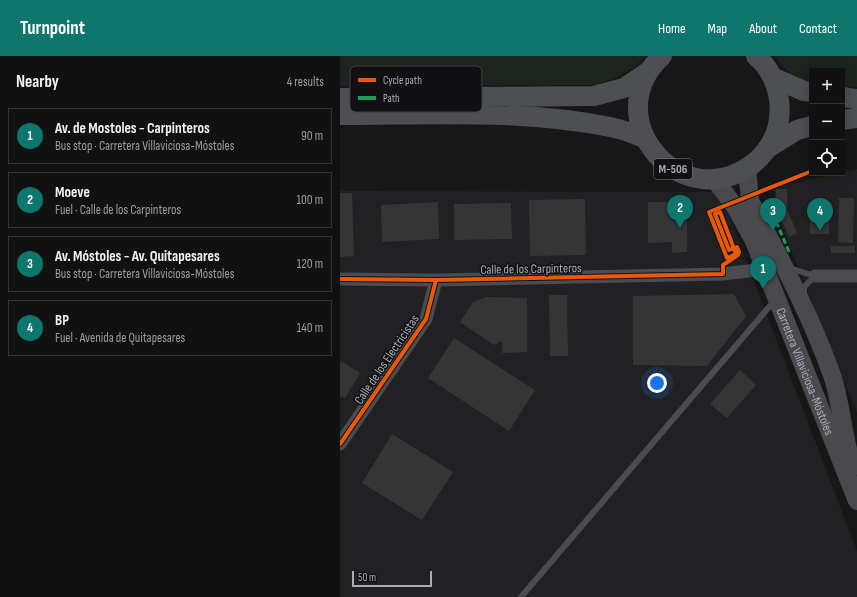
<!DOCTYPE html>
<meta charset="utf-8">
<style>
:root{--surface:#111;--page:#1e1f1f;--text:#f1f3f6;--muted:#9c9d9f;--line:#303131;--accent:#0f766e}
body{margin:0;font-family:"Sofia Sans Condensed",sans-serif;background:var(--page);color:var(--text)}
.controls{position:absolute;right:12px;top:12px;display:grid;overflow:hidden;border-radius:0px;box-shadow:0 2px 10px #0003}
.controls button{width:36px;height:36px;display:grid;place-items:center;padding:0;border:0;border-bottom:1px solid var(--line);background:var(--surface);color:var(--text);font:20px sans-serif}
.scale{position:absolute;left:12px;bottom:10px;width:80px;box-sizing:border-box;padding-left:4px;border:2px solid #a8adb8;border-top:0;font-size:11px;line-height:14px;white-space:nowrap;color:#a8adb8;-webkit-text-stroke:3px #111113;paint-order:stroke}
.you{position:absolute;left:317px;top:327px;width:14px;height:14px;margin:-10px;border:3px solid #fff;border-radius:50%;background:#1a73e8;box-shadow:0 0 0 6px #1a73e833}
.badge{display:grid;place-items:center;width:26px;height:26px;border-radius:50%;background:var(--accent);color:#fff;font-size:13px;font-weight:700}
.pin{position:absolute;translate:-50% -33px;filter:drop-shadow(0 1px 2px #0008)}
.pin::after{content:'';position:absolute;top:21px;width:14px;height:12px;background:inherit;clip-path:polygon(0 0,100% 0,50% 100%)}
.list{margin:0;padding:0;list-style:none}
h2{display:flex;justify-content:space-between;align-items:center;height:52px;margin:0;padding:0 16px;font-size:17px}
h2 small{font-size:13px;font-weight:400;color:var(--muted)}
.list li{display:grid;grid-template-columns:26px 1fr auto;gap:12px;align-items:center;box-sizing:border-box;height:56px;margin:0 8px 8px;padding:0 8px;border:1px solid var(--line);border-radius:0px}
.list b{display:block;font-size:15px;white-space:nowrap}
.list p{margin:0;font-size:13px;white-space:nowrap;color:var(--muted)}
.list em{font-size:13px;font-style:normal;color:var(--muted)}
.icon{flex:none;width:22px;height:22px;fill:none;stroke:currentColor;stroke-width:2;stroke-linecap:round;stroke-linejoin:round}
.map{position:relative;flex:none;width:517px;height:541px;overflow:hidden}
header{display:flex;align-items:center;gap:24px;box-sizing:border-box;height:56px;padding:0 20px;background:var(--accent);color:#fff}
header strong{font-size:19px}
nav{display:flex;gap:22px;margin-inline-start:auto;font-size:14px}
main{display:flex}
aside{flex:1;background:var(--surface)}
.map>svg:first-child{display:block}
.built{fill:#212123}
.green{fill:#1d241e}
.building{fill:#353536}
.lines{fill:none;stroke-linecap:round;stroke-linejoin:round}
.service{stroke:#4b4c50;stroke-width:6}
.minor{stroke:#4b4c50;stroke-width:13}
.secondary{stroke:#4a4a4e;stroke-width:18}
.primary{stroke:#4d4f52;stroke-width:20}
.quiet{stroke:#1a9f57;stroke-width:3;stroke-dasharray:6 3;stroke-linecap:butt}
.cycleway-casing{stroke:#111113;stroke-width:6}
.cycleway{stroke:#e8590c;stroke-width:4}
.labels{text-anchor:middle;stroke-width:3;stroke-linejoin:round;paint-order:stroke}
.shield{fill:#111113;stroke:#7b7e86;stroke-width:1}
.shield-label{font-size:12px;font-weight:bold;fill:#a8adb8}
.street-label{font-size:13px;fill:#a8adb8;stroke:#111113}
.key{fill:#111113;stroke:#3e4045;stroke-width:1}
.key-label{font-size:11px;fill:#a8adb8}
</style>
<header>
<strong>Turnpoint</strong>
<nav><a>Home</a><a>Map</a><a>About</a><a>Contact</a></nav>
</header>
<main>
<aside>
<h2>Nearby<small>4 results</small></h2>
<ul class="list">
<li><span class="badge">1</span><div><b>Av. de Mostoles - Carpinteros</b><p>Bus stop · Carretera Villaviciosa-Móstoles</p></div><em>90 m</em></li>
<li><span class="badge">2</span><div><b>Moeve</b><p>Fuel · Calle de los Carpinteros</p></div><em>100 m</em></li>
<li><span class="badge">3</span><div><b>Av. Móstoles - Av. Quitapesares</b><p>Bus stop · Carretera Villaviciosa-Móstoles</p></div><em>120 m</em></li>
<li><span class="badge">4</span><div><b>BP</b><p>Fuel · Avenida de Quitapesares</p></div><em>140 m</em></li>
</ul>
</aside>
<div class="map">
<svg width="517" height="541" viewBox="0 0 517 541">
<rect width="100%" height="100%" fill="#171717"/>
<path class="built" d="M517 113V357L434 152V132Z
M0 135 380 136 517 495V541H0Z"/>
<path class="green" d="M0 0H306C290 17 276 22 255 29L0 30Z
M435 0H517V31L502 30V15H472V27C452 20 447 17 435 0Z"/>
<path class="building" d="M436 133H447V153L436 152Z
M0 137H12L14 200 0 201Z
M499 142H514L513 187 498 186Z
M245 143 246 199 190 200 189 144Z
M98 146 99 183 42 186 41 149Z
M308 146H334V157H347V196L332 197V186L308 187Z
M171 147 172 183 114 184V148Z
M470 148H489V178H470Z
M447 153 457 177 449 181 438 156Z
M491 190H515V197H491Z
M394 238 406 260 367 310 293 309V240Z
M209 239H227L228 300H210Z
M146 241 187 242V296L162 297V285L154 289 120 266 133 246Z
M114 282 195 334 169 375 88 322Z
M1 305 20 317 5 342 0 340V307Z
M400 314 416 329 387 362 370 348Z
M52 378 113 416 82 464 22 427Z"/>
<g class="lines">
<path class="service" d="M449 212 475 220 464 231V239
M181 541 435 244"/>
<path class="minor" d="M475 220H517
M0 223 96 224 383 218 425 213
M0 388 86 263 96 224"/>
<g class="secondary">
<path d="M407 112 411 155"/>
<path id="s1" d="M374 123 394 149 414 185 517 445"/>
<path d="M409 143C440 202 471 259 493 322 502 351 503 382 513 411"/>
</g>
<path class="primary" d="M322 0C255 62 342 163 414 107 427 96 437 80 439 63 442 40 434 15 416 0
M432 21 464 35 472 36
M502 41 517 43
M0 42 254 40 284 32 309 15
M0 59C90 59 182 53 270 71 282 73 293 78 305 82
M502 64 517 62
M428 92 457 74 472 70"/>
<path class="quiet" d="M429 149 450 198"/>
<defs>
<path id="cycleway" d="M0 223 96 224 383 218V209L398 199 399 196 397 191 389 194 375 158 380 156 396 198 387 202 369 156 472 115
M0 388 86 263 96 224"/>
</defs>
<use href="#cycleway" class="cycleway-casing"/>
<use href="#cycleway" class="cycleway"/>
</g>
<g class="labels">
<rect class="shield" x="314" y="103" width="38" height="20" rx="3"/>
<g class="shield-label">
<text x="333" y="117">M-506</text>
</g>
<g class="street-label">
<text transform="translate(191 212) rotate(-1)" y="5">Calle de los Carpinteros</text>
<text transform="translate(46 303) rotate(-56)" y="5">Calle de los Electricistas</text>
<text dy="5" stroke="none"><textPath href="#s1" startOffset="214">Carretera Villaviciosa-Móstoles</textPath></text>
</g>
</g>
<rect x="10" y="10" width="132" height="46" rx="6" class="key"/>
<rect x="18" y="22" width="18" height="4" fill="#e8590c"/>
<rect x="18" y="40" width="18" height="4" fill="#1a9f57"/>
<g class="key-label">
<text x="43" y="28">Cycle path</text>
<text x="43" y="46">Path</text>
</g>
</svg>
<div class="controls">
<button>+</button>
<button>−</button>
<button><svg class="icon" aria-label="locate" viewBox="0 0 24 24"><circle cx="12" cy="12" r="6"/><path d="M12 2v4M12 18v4M2 12h4M18 12h4"/></svg></button>
</div>
<div class="scale">50 m</div>
<div class="you"></div>
<div class="pin badge" style="left:423px;top:233px">1</div>
<div class="pin badge" style="left:340px;top:172px">2</div>
<div class="pin badge" style="left:433px;top:175px">3</div>
<div class="pin badge" style="left:480px;top:175px">4</div>
</div>
</main>
